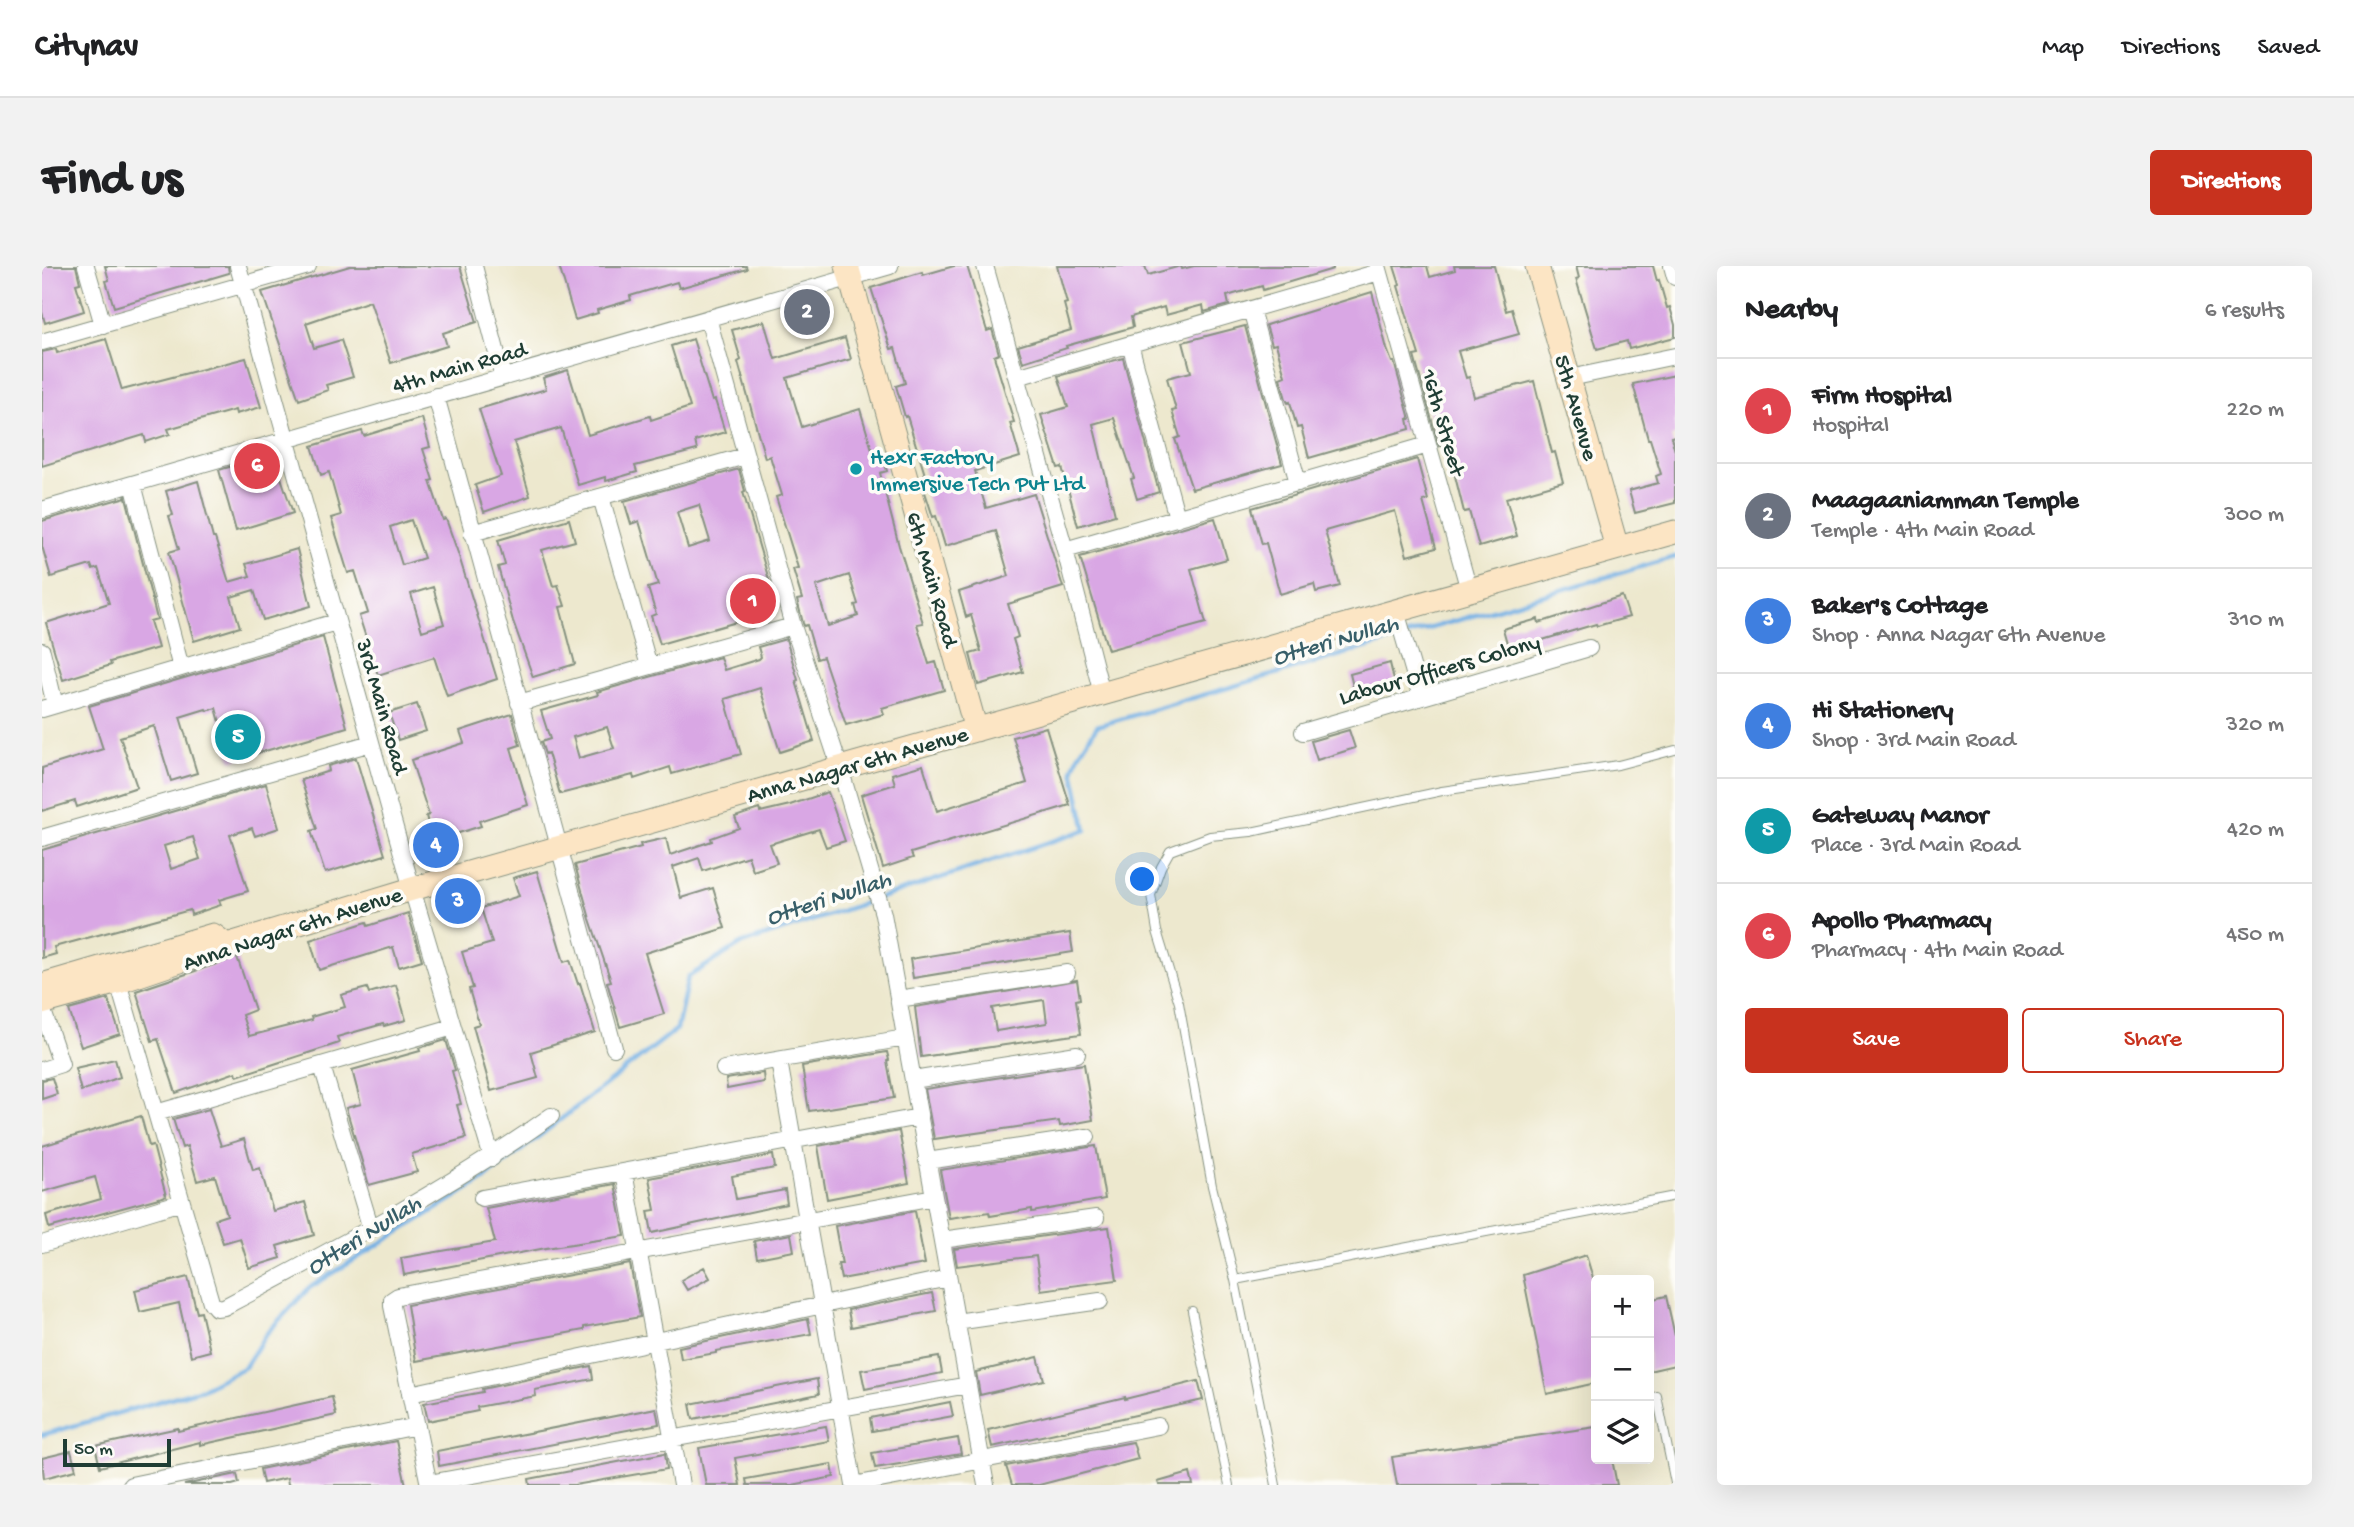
<!DOCTYPE html>
<meta charset="utf-8">
<style>
:root{--surface:#fff;--page:#f2f2f2;--text:#202124;--muted:#757577;--line:#e0e0e0;--accent:#c8321e}
body{margin:0;font-family:"Gochi Hand",sans-serif;background:var(--page);color:var(--text)}
.controls{position:absolute;right:21px;bottom:21px;display:grid;overflow:hidden;border-radius:7px;box-shadow:0 7px 28px #0002}
.controls button{width:63px;height:63px;display:grid;place-items:center;padding:0;border:0;border-bottom:2px solid var(--line);background:var(--surface);color:var(--text);font:35px sans-serif}
.scale{position:absolute;left:21px;bottom:18px;width:108px;box-sizing:border-box;padding-left:7px;border:4px solid #1f3d34;border-top:0;font-size:19px;line-height:24px;white-space:nowrap;color:#1f3d34;-webkit-text-stroke:5px #fdfcf7;paint-order:stroke}
.you{position:absolute;left:1101px;top:614px;width:24px;height:24px;margin:-18px;border:5px solid #fff;border-radius:50%;background:#1a73e8;box-shadow:0 0 0 10px #1a73e833}
.badge{display:grid;place-items:center;width:46px;height:46px;border-radius:50%;background:var(--accent);color:#fff;font-size:23px;font-weight:700}
.pin{position:absolute;translate:-50% -50%;border:4px solid #fff;box-shadow:0 2px 7px #0006}
.list{margin:0;padding:0;list-style:none}
h2{display:flex;justify-content:space-between;align-items:center;height:91px;margin:0;padding:0 28px;font-size:30px}
h2 small{font-size:23px;font-weight:400;color:var(--muted)}
.list li{display:grid;grid-template-columns:46px 1fr auto;gap:21px;align-items:center;box-sizing:border-box;height:105px;padding:0 28px;border-top:2px solid var(--line)}
.list b{display:block;font-size:26px;white-space:nowrap}
.list p{margin:0;font-size:23px;white-space:nowrap;color:var(--muted)}
.list em{font-size:23px;font-style:normal;color:var(--muted)}
.actions{display:flex;gap:14px;padding:21px 28px}
.actions a{flex:1;padding:16px 0;border:2px solid var(--accent);border-radius:7px;text-align:center;font-size:24px;color:var(--accent)}
.actions .main{background:var(--accent);color:#fff}
.icon{flex:none;width:38px;height:38px;fill:none;stroke:currentColor;stroke-width:2;stroke-linecap:round;stroke-linejoin:round}
.map{position:relative;flex:none;width:1633px;height:1219px;overflow:hidden;border-radius:7px}
header{display:flex;align-items:center;gap:42px;box-sizing:border-box;height:98px;padding:0 35px;background:var(--surface);border-bottom:2px solid var(--line)}
header strong{font-size:33px}
nav{display:flex;gap:38px;margin-inline-start:auto;font-size:24px}
.intro{display:flex;align-items:center;justify-content:space-between;box-sizing:border-box;height:168px;padding:0 42px}
h1{margin:0;font-size:49px}
.button{padding:18px 32px;border-radius:7px;background:var(--accent);color:#fff;font-size:24px;font-weight:700}
main{display:flex;gap:42px;padding:0 42px}
aside{flex:1;background:var(--surface);border-radius:7px;box-shadow:0 7px 28px #0002}
.map>svg:first-child{display:block}
.lines{fill:none;stroke-linecap:round;stroke-linejoin:round}
.stream{stroke:#71afe4;stroke-width:4.5}
.building{fill:#d9a7e4;fill-rule:evenodd}
.lane-casing{stroke:#869281;stroke-width:10}
.street-casing{stroke:#869281;stroke-width:18}
.secondary-casing{stroke:#869281;stroke-width:25}
.lane{stroke:#fff;stroke-width:8}
.street{stroke:#fff;stroke-width:16}
.secondary{stroke:#fce5c4;stroke-width:23}
.culture-dot{fill:#0f9aa8;stroke:#fdfcf7;stroke-width:2.5}
.labels{text-anchor:middle;stroke-width:7;stroke-linejoin:round;paint-order:stroke}
.street-label{font-size:23px;fill:#1f3d34;stroke:#fdfcf7}
.culture-label{font-size:23px;fill:#0d838f;stroke:#fdfcf7;text-anchor:start}
.water-label{font-size:24px;font-style:italic;fill:#385f69;stroke:#fdfcf7}
</style>
<header>
<strong>Citynav</strong>
<nav><a>Map</a><a>Directions</a><a>Saved</a></nav>
</header>
<div class="intro"><h1>Find us</h1><a class="button">Directions</a></div>
<main>
<div class="map">
<svg width="1633" height="1219" viewBox="0 0 1633 1219">
<rect width="100%" height="100%" fill="#fdfcf7"/>
<filter id="ink" filterUnits="userSpaceOnUse"><feTurbulence type="fractalNoise" baseFrequency=".0143" numOctaves="2"/><feDisplacementMap in="SourceGraphic" scale="14" xChannelSelector="R" yChannelSelector="G"/><feConvolveMatrix kernelMatrix="1 2 1 2 8 2 1 2 1" color-interpolation-filters="sRGB"/></filter>
<filter id="wash" filterUnits="userSpaceOnUse"><feTurbulence type="fractalNoise" baseFrequency=".00686" numOctaves="4" result="noise"/><feDisplacementMap in="SourceGraphic" scale="28" xChannelSelector="R" yChannelSelector="G"/><feGaussianBlur stdDeviation="1.57" result="paint"/><feColorMatrix in="noise" values="0 0 0 0 0 0 0 0 0 0 0 0 0 0 0 0 0 1.4 0 .05"/><feComposite in="paint" operator="in"/></filter>
<g filter="url(#wash)">
<rect width="100%" height="100%" fill="#ede8ce"/>
<g class="lines">
<path class="stream" d="M1365 369 1633 291
M0 1169 160 1123 203 1101 224 1068 267 1022 442 913 635 763 646 711 699 678 1044 564 1031 504 1037 488 1055 460 1357 372"/>
</g>
<g id="blocks">
<path class="building" d="M0 0H34L38 17 34 18 42 45 3 57 0 46Z
M63 0H186L187 7 72 41 64 15 67 14Z
M308 0H418L435 56 401 67 405 80 349 97 328 35 264 57 272 82 299 74 311 111 284 119 286 124 257 134 220 26Z
M517 0H704L705 3 637 22 635 16 588 30 589 34 555 44 556 47 533 54Z
M912 0H925L945 65 950 63 957 88 952 90 972 156 968 157 978 191 933 205 944 242 992 228 1021 321 966 338 976 371 971 373 981 406 936 419 928 388 939 385 929 349 924 351 917 326 967 310 954 265 903 280 894 250 891 251 882 223 887 222 865 150 863 151 854 120 863 117 853 82 849 83 829 22 880 6 881 9Z
M1015 0H1103L1106 9 1139 0 1140 3 1152 0H1291V3L1221 24 1220 20 1185 30 1187 39 1162 46 1161 39 1124 49 1122 41 1089 51 1091 61 1024 80 1025 82 981 96 976 80 1029 64 1022 38 1025 37Z
M1352 0H1385L1388 11 1413 4 1412 0H1452L1464 45 1470 43 1477 68 1416 85 1424 112 1427 111 1432 131 1492 115 1510 187 1513 186 1521 216 1464 232 1475 270 1437 281 1427 245 1422 246 1405 178 1397 180 1372 90 1377 89 1356 20 1358 19Z
M1534 0H1611L1615 15 1617 14 1625 42 1628 41 1633 59V71L1587 83 1585 75 1555 83 1534 13 1537 12Z
M1330 26 1345 83 1350 96H1352L1368 153H1366L1368 163 1267 192 1259 161 1255 162 1248 136 1246 137 1244 133 1238 112 1243 110 1234 78 1230 79 1224 59Z
M722 55 733 93 803 72 809 93 745 112 760 161 818 143 831 187 839 184 845 205 838 207 857 280 881 357 875 358 887 398 894 396 902 424 840 442 842 448 804 459 781 391 775 393 765 359 762 360 761 357 755 334 760 333 751 303 756 302 734 231 740 229 728 190 723 192 696 96 699 94 690 64ZM807 309 816 338 813 339 816 350 786 360 774 320Z
M1203 60 1240 198 1150 223 1133 173 1138 171 1130 145 1134 144 1125 112 1149 106 1141 76Z
M64 73 80 124 204 92 219 141 194 148 193 144 126 163 128 168 104 176 102 169 0 200V86L14 83 15 87Z
M651 73 670 135 673 134 683 166 653 175 655 184 593 200 595 206 564 215 563 211 536 219 519 162 472 176 488 230 442 246 433 219 459 210 437 143 504 123 501 112 526 104 546 169 608 150 609 154 648 141 629 80Z
M1081 92 1117 226 1095 233 1089 213 1092 212 1072 152 1051 158 1073 249 1036 260 1020 201 1016 202 999 149 1026 141 1016 110Z
M1633 109V170L1629 171 1633 185V237L1593 247 1587 225 1616 217 1614 210 1619 208 1608 173H1606L1591 118Z
M380 152 388 181 381 183 391 214 388 215 401 254 404 253 416 287 455 413 405 430 392 391 336 409 317 350 326 347 313 305 306 307 289 252 299 249 287 206 279 209 270 180 320 165 322 170ZM369 254 382 292 360 299 348 261ZM391 321 402 358 380 365 369 328Z
M231 188 251 247 194 265 177 204Z
M1375 193 1386 234 1381 235 1394 282 1365 290 1353 245 1283 265 1298 320 1274 326 1272 318 1238 328 1224 277 1220 278 1210 242Z
M697 203 703 225 701 226 727 314 725 315 733 345 618 378 609 350 614 348 606 322 616 319 597 255 589 258 582 235ZM657 239 668 275 646 282 635 246Z
M156 215 171 272H173L187 316 208 310 204 298 255 283 269 340 221 354 212 324 189 331 198 361 152 375 127 286 137 283 127 250 131 249 124 225Z
M84 231 115 353 108 355 116 382 68 396 69 399 21 414 4 357 67 337 56 302 51 304 49 299 9 311 0 280V255Z
M1173 252 1185 293 1149 303 1164 357 1066 384 1038 291Z
M527 253 533 275 500 284 511 320 516 319 523 340 518 341 533 398 491 411 471 355 456 301 463 299 456 274Z
M1580 330 1587 351 1555 360 1554 358 1467 384 1461 363 1496 353 1497 357Z
M281 371 305 461 189 495 174 442 165 445 164 443 138 451 155 507 129 515 112 460 78 471 95 521 35 541 33 535 0 545V502L61 483 47 440Z
M744 373 756 414 754 415 772 475 738 486 718 422 683 433 699 488 630 508 628 501 592 513 591 509 518 528 506 487 503 488 499 476 508 473 499 445 556 429 555 426 678 391 682 404 717 393 719 391 716 381ZM565 461 572 482 537 492 531 471Z
M1348 397 1353 419 1313 429 1308 408Z
M375 438 384 465 356 474 347 447Z
M470 448 478 479 469 482 486 539 437 555 439 560 391 575 384 550 387 549 369 494 422 477 418 465Z
M1004 461 1028 539 869 587 871 592 841 602 819 529 853 518 850 508 881 499 895 545 985 517 971 471Z
M1307 464 1313 482 1275 494 1269 475Z
M314 492 343 589 283 607 269 565 275 563 259 514 287 505 286 500Z
M224 518 237 562 213 570 210 562 188 569 206 625 177 634 179 639 149 649 148 644 12 681 14 688 0 692V584ZM151 571 158 593 129 603 122 580Z
M786 526 803 575 784 581 777 563 728 578 735 597 711 605 706 590 661 605 657 592 631 601 639 632 671 622 683 662 603 687 622 748 578 761 565 716 569 715 548 653 533 599 599 581 598 578 624 572 628 589 670 575 669 572 697 562 693 551 717 543 718 546 748 539Z
M495 605 522 696 528 694 536 718 538 717 553 766 489 786 496 812 449 825 431 760 437 758 427 723 431 722 420 686 450 677 439 642 477 630 471 612Z
M431 622 436 640 416 646 411 629Z
M366 647 380 694 357 701 351 681 277 704 268 674 325 656 326 660Z
M1028 667 1031 686 871 712 868 693Z
M195 691 213 744 200 749 207 770 270 754 269 751 303 741 299 729 325 722 327 727 354 719 364 754 342 760 341 758 295 771 297 777 195 810 194 806 134 827 116 773 110 775 94 725Z
M1035 714 1038 733 1034 734 1039 768 879 791 873 741ZM1002 734 1005 757 954 765 950 742Z
M66 733 78 768 39 781 27 744Z
M404 774 413 804 410 805 419 838 415 839 424 872 370 888 375 906 327 919 304 842 319 838 310 804 378 785 377 782Z
M845 786 847 794 845 795 852 832 767 845 760 800Z
M73 793 78 811 39 825 33 802Z
M1042 798 1051 854 1018 860 1017 855 892 873 883 823Z
M721 807 722 816 685 823 684 813Z
M10 812 15 828 0 833V814Z
M167 843 179 880 202 873 211 904 218 902 231 945 263 936 272 969 235 980 239 992 207 1002 198 972 181 977 173 953 185 949 173 910 155 915 145 880 140 882 131 853Z
M99 850 107 880 111 879 124 930 7 962 4 949 59 933 53 911 0 926V880Z
M857 865 867 917 785 933 776 880Z
M1054 880 1063 933 990 946V943L948 950 947 946 907 952 898 904Z
M731 889 733 902 690 910 694 933 743 924 745 938 610 967 606 945 613 944 607 912Z
M573 918 583 970 504 982 362 1009 359 992 453 976 444 942Z
M873 945 883 998 799 1013 796 998H800L793 960Z
M1067 961 1075 1014 999 1024 994 990 915 1000 912 983Z
M749 968 752 985 715 992 712 975Z
M1544 989 1554 1022V1117L1505 1128 1481 1009Z
M588 998 598 1051 542 1061V1064L374 1095 365 1039Z
M662 1001 668 1012 645 1024 639 1014Z
M146 1011 155 1047 159 1046 168 1085 149 1090 137 1037 98 1046 93 1024Z
M890 1027 894 1045 809 1061 806 1044Z
M1624 1030 1633 1070V1099L1607 1105V1034Z
M766 1053 769 1068 674 1085V1087L639 1093 637 1081Z
M897 1091 900 1107 823 1123 819 1104Z
M996 1091 1002 1114 938 1129 934 1106Z
M549 1100 551 1113 493 1124 494 1130 435 1141 436 1145 386 1155 382 1137 441 1126 440 1123Z
M775 1113 777 1128 651 1153 648 1138Z
M1156 1115 1161 1134 950 1181 946 1164 1083 1131V1133Z
M290 1131 294 1149 158 1179V1176L58 1201 53 1180 136 1162V1165Z
M908 1136 911 1150 830 1165 828 1152Z
M614 1142 617 1158 397 1200 395 1185Z
M784 1160 787 1175 693 1192 698 1219H664L657 1182Z
M1554 1161V1193H1570L1575 1219H1355L1350 1191Z
M916 1172 919 1188 833 1202 830 1187Z
M354 1175 364 1219H246L245 1212 221 1217 218 1203Z
M1091 1176 1096 1193 997 1219H970L964 1200Z
M29 1185 34 1204 2 1212 0 1192Z
M623 1187 625 1203 533 1219H488L487 1213Z
M790 1198 792 1211 750 1219H705L704 1213Z
M1148 1207 1151 1219H1117L1116 1216Z
M195 1208 197 1217 190 1219H142Z"/>
</g>
</g>
<g filter="url(#ink)">
<use href="#blocks" fill-opacity="0" stroke="#869281" stroke-width="2"/>
<g class="lines">
<defs>
<path id="lane" d="M1193 1014 1633 930
M1150 1045 1187 1219
M1615 1130 1633 1217
M1234 1219 1193 1014 1170 920 1137 737 1115 665 1109 629 1119 601 1128 585 1168 570 1209 566 1400 525 1576 499 1633 484"/>
<path id="street" d="M44 0 61 59
M196 0 370 623 450 892
M432 0 461 111
M943 0 1023 284 1060 428
M1336 0 1427 324
M1630 0 1633 11
M1209 43 1256 217
M666 52 751 360 798 502 841 648 944 1219
M0 76 266 0
M1088 78 1135 252
M975 111 1337 6
M1528 112 1633 90
M394 130 572 782
M91 218 139 402
M559 231 607 400
M0 244 848 0
M430 267 703 190
M1023 284 1386 179
M1354 345 1379 431
M0 385 13 439
M477 437 751 360
M0 443 294 356
M1261 466 1547 382
M0 572 329 477
M76 716 169 1036 174 1042 182 1041C294 982 406 923 509 850
M856 733 1025 707
M0 742 19 798 0 804
M737 795 812 1219
M280 800 329 963
M682 803 863 772
M871 814 1035 788
M114 847 411 761
M885 895 1045 871
M582 906 639 1219
M440 932 877 851
M900 974 1054 952
M0 978 140 936
M914 1056 1058 1035
M368 1128 906 1012
M387 1217 926 1119
M89 1219 375 1160
M387 1219 350 1040V1034L356 1030 892 931
M812 1219 1116 1160"/>
<path id="secondary" d="M805 0 934 464
M1495 0 1575 282
M0 719 171 669 179 675
M0 737 76 716 185 679 370 623 1633 266"/>
</defs>
<use href="#lane" class="lane-casing"/>
<use href="#street" class="street-casing"/>
<use href="#secondary" class="secondary-casing"/>
<use href="#lane" class="lane"/>
<use href="#street" class="street"/>
<use href="#secondary" class="secondary"/>
</g>
</g>
<circle class="culture-dot" cx="814" cy="203" r="7"/>
<g class="labels">
<g class="street-label">
<text transform="translate(417 100) rotate(-16)" y="8">4th Main Road</text>
<text transform="translate(1536 141) rotate(74)" y="8">5th Avenue</text>
<text transform="translate(1403 156) rotate(74)" y="8">16th Street</text>
<text transform="translate(892 313) rotate(74)" y="8">6th Main Road</text>
<text transform="translate(1397 402) rotate(-16)" y="8">Labour Officers Colony</text>
<text transform="translate(342 440) rotate(74)" y="8">3rd Main Road</text>
<text transform="translate(815 497) rotate(-16)" y="8">Anna Nagar 6th Avenue</text>
<text transform="translate(250 661) rotate(-18)" y="8">Anna Nagar 6th Avenue</text>
</g>
<g class="culture-label">
<text x="828" y="198">Hexr Factory<tspan x="828" dy="26">Immersive Tech Pvt Ltd</tspan></text>
</g>
<g class="water-label">
<text transform="translate(1293 373) rotate(-16)" y="8">Otteri Nullah</text>
<text transform="translate(786 631) rotate(-18)" y="8">Otteri Nullah</text>
<text transform="translate(321 968) rotate(-32)" y="8">Otteri Nullah</text>
</g>
</g>
</svg>
<div class="controls">
<button>+</button>
<button>−</button>
<button><svg class="icon" aria-label="layers" viewBox="0 0 24 24"><path d="M12 4l9 5-9 5-9-5zM3 14l9 5 9-5"/></svg></button>
</div>
<div class="scale">50 m</div>
<div class="you"></div>
<div class="pin badge" style="left:711px;top:335px;background:#e0444e">1</div>
<div class="pin badge" style="left:765px;top:46px;background:#6b7280">2</div>
<div class="pin badge" style="left:416px;top:635px;background:#3f7fe0">3</div>
<div class="pin badge" style="left:394px;top:579px;background:#3f7fe0">4</div>
<div class="pin badge" style="left:196px;top:471px;background:#0f9aa8">5</div>
<div class="pin badge" style="left:215px;top:200px;background:#e0444e">6</div>
</div>
<aside>
<h2>Nearby<small>6 results</small></h2>
<ul class="list">
<li><span class="badge" style="background:#e0444e">1</span><div><b>Firm Hospital</b><p>Hospital</p></div><em>220 m</em></li>
<li><span class="badge" style="background:#6b7280">2</span><div><b>Maagaaniamman Temple</b><p>Temple · 4th Main Road</p></div><em>300 m</em></li>
<li><span class="badge" style="background:#3f7fe0">3</span><div><b>Baker's Cottage</b><p>Shop · Anna Nagar 6th Avenue</p></div><em>310 m</em></li>
<li><span class="badge" style="background:#3f7fe0">4</span><div><b>Hi Stationery</b><p>Shop · 3rd Main Road</p></div><em>320 m</em></li>
<li><span class="badge" style="background:#0f9aa8">5</span><div><b>Gateway Manor</b><p>Place · 3rd Main Road</p></div><em>420 m</em></li>
<li><span class="badge" style="background:#e0444e">6</span><div><b>Apollo Pharmacy</b><p>Pharmacy · 4th Main Road</p></div><em>450 m</em></li>
</ul>
<div class="actions"><a class="main">Save</a><a>Share</a></div>
</aside>
</main>
